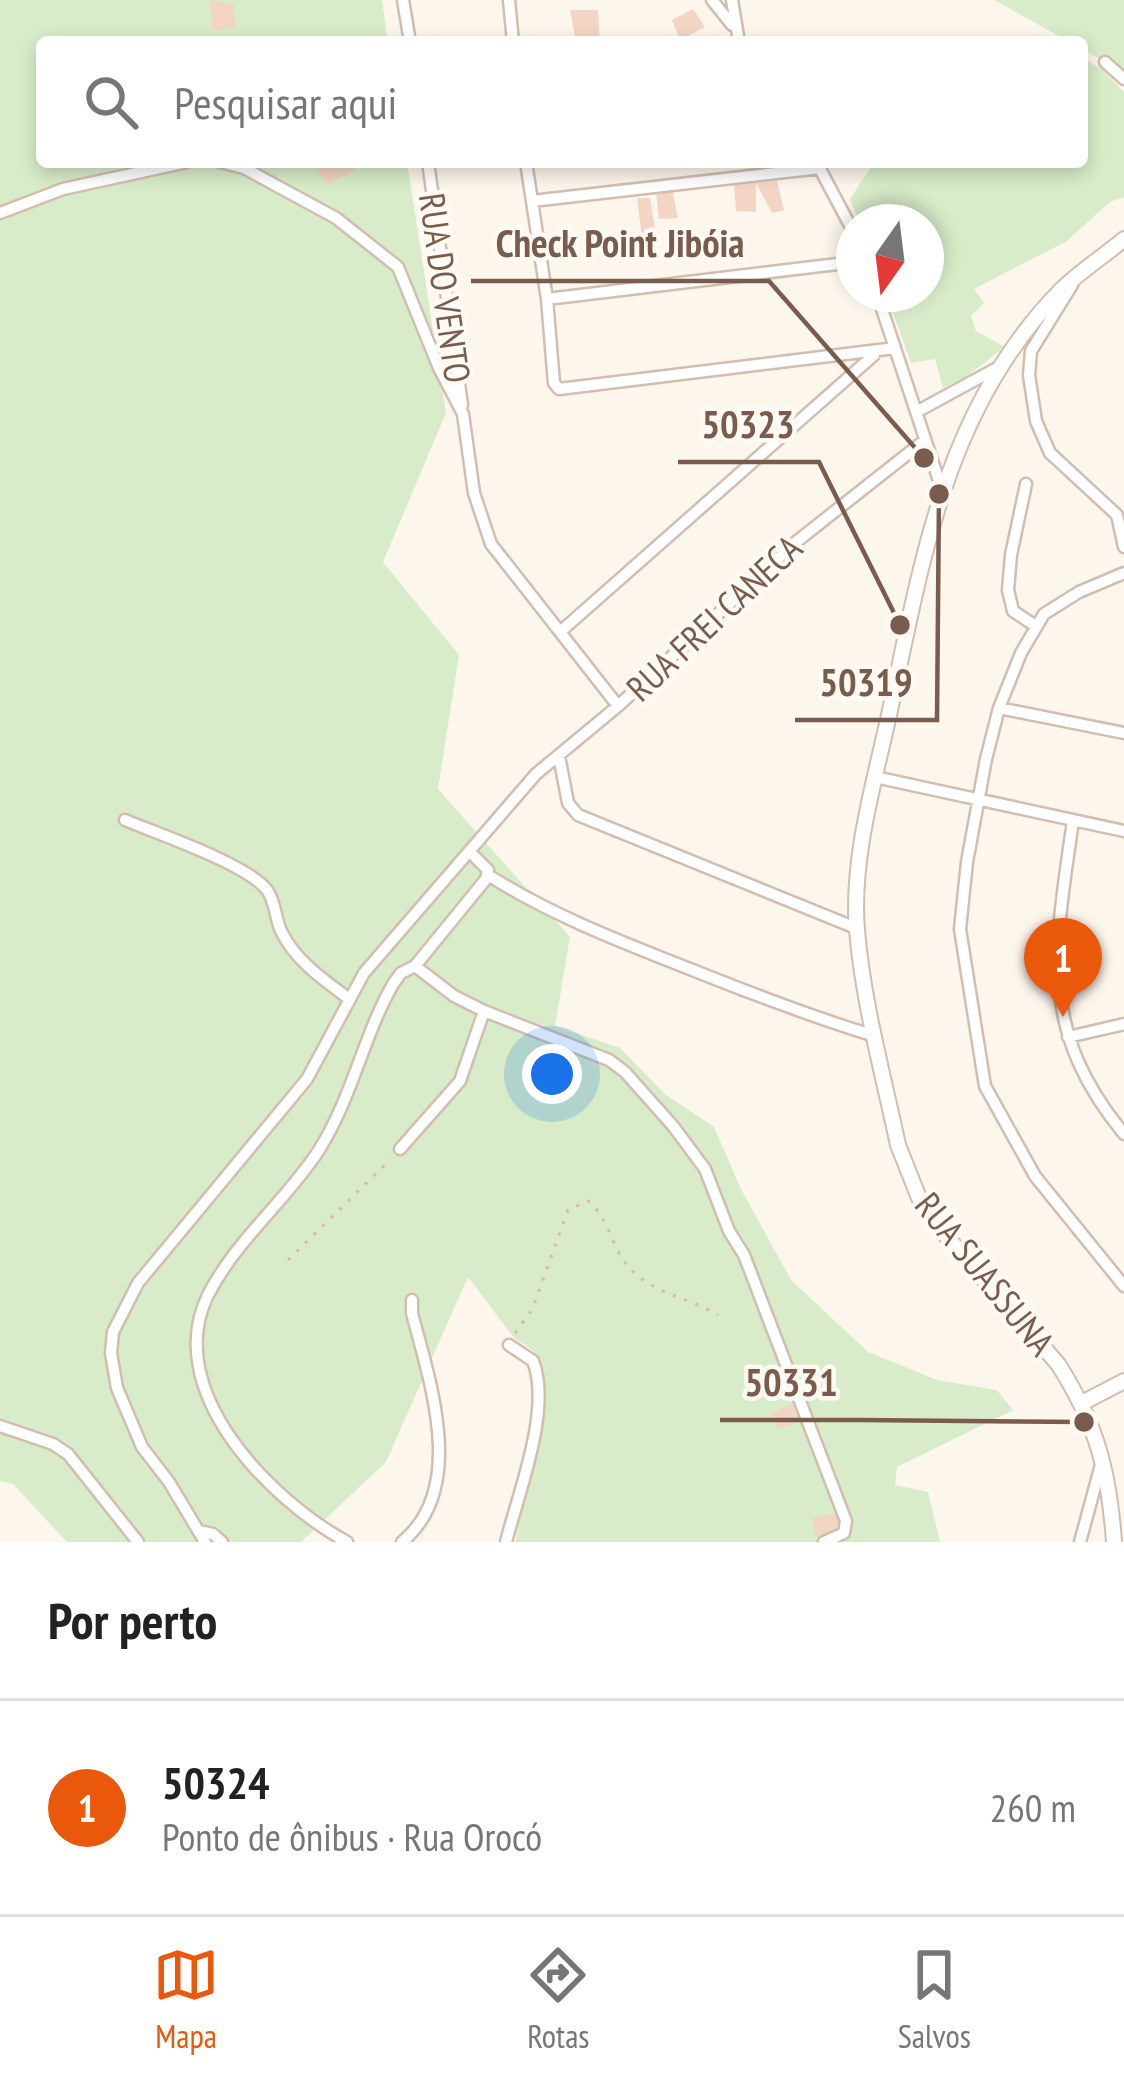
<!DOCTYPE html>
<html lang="pt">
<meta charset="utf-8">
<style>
:root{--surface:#fff;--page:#f2f2f2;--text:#222;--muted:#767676;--line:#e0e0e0;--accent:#ea580c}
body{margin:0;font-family:"PT Sans Narrow",sans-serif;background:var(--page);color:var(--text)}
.compass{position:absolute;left:836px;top:204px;width:108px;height:108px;border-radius:50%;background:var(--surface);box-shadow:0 6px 18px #0003;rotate:194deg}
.you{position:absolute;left:552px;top:1074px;width:42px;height:42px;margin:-30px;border:9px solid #fff;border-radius:50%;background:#1a73e8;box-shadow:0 0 0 18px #1a73e833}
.badge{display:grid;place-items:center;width:78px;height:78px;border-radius:50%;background:var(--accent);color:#fff;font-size:39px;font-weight:700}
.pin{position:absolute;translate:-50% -99px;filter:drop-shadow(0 3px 6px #0008)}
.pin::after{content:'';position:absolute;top:63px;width:42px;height:36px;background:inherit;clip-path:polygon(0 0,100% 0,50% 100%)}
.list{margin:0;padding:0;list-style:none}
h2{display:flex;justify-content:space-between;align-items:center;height:156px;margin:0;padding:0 48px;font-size:51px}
h2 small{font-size:39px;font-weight:400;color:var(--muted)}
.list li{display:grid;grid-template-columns:78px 1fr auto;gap:36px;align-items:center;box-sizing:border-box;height:216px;padding:0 48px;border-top:3px solid var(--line)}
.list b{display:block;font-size:45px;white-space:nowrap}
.list p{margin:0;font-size:39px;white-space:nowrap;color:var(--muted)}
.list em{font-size:39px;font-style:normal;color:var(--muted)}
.icon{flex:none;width:66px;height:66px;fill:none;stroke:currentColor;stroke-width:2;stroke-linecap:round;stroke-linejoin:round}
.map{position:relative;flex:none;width:1124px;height:1542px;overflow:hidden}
.search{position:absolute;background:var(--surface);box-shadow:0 6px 18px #0003;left:36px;right:36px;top:36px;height:132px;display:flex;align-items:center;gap:30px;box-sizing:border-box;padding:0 42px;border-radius:12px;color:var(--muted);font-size:45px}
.sheet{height:372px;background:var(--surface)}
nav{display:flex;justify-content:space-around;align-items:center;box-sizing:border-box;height:168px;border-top:3px solid var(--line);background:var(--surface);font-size:33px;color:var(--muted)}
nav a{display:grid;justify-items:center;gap:6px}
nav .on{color:var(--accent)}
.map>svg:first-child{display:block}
.green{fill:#d8ecc9}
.building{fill:#f3d5c3}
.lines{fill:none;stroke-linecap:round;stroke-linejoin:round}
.minor-casing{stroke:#d1beb0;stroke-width:15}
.tertiary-casing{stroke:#d1beb0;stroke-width:18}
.path{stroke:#d9b8a5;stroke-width:3;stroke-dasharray:3 9;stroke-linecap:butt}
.minor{stroke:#fff;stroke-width:10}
.tertiary{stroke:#fff;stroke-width:14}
.labels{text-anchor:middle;stroke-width:9;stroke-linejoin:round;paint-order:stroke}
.street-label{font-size:36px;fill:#7a5c4d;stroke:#fffaf3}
.leader{fill:none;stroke:#7a5c4d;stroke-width:4.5}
.callout-dot{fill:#7a5c4d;stroke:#fffaf3;stroke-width:4.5}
.callout-label{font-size:39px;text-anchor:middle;font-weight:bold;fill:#7a5c4d;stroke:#fffaf3;stroke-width:9;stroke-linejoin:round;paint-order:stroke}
</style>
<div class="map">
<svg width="1124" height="1542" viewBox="0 0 1124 1542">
<rect width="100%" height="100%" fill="#fdf6ec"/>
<path class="green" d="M0 0H382L388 42H42V162H407L446 413 383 562 459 655 438 789 570 937 555 1026 620 1048 666 1095 714 1127 741 1189 791 1280 868 1352 937 1380 997 1390 1013 1410 897 1467 895 1485 928 1492 940 1542H515L545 1399 534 1351 514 1338 468 1277 386 1462 301 1542H67L13 1484 0 1481Z
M994 0H1124V72L1082 49V42H1070Z
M1082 58 1102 69 1124 92V197L1110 202 1067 241 974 289 984 303 971 316 976 331 1005 347 967 376 943 388 935 359 911 363 886 294H926V222H859L850 199 871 167 867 162H1082Z"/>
<path class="building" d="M210 0 233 4 236 28 212 30Z
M693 9 705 27 680 40 672 20Z
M570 10H598L600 42H576Z
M332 162H349L355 170 326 185 317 170Z
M777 181 784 210 772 213 756 183Z
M756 183V212L736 211 734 185Z
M672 190 678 218 659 219 656 192Z
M637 198H650L656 236 642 238Z
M793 1404 799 1422 777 1429 772 1412Z
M838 1513 841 1529 816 1537 812 1518Z"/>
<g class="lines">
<defs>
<path id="minor" d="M403 0 410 42
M509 0 513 42
M712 0 732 25
M732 0 739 42
M1105 62 1124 79
M220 162 244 168 336 218 398 267 439 368 463 414 474 493 491 544 618 706
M428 162 462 405
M526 162 547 299 554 383 559 389 895 348
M819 167 854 233
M532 201 820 168
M0 213 63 189 187 162
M1072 285 1031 351 1029 375 1036 421 1050 453 1117 515 1124 547
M877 294 941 487
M547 299 854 262
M918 411 999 367
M1026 484 1011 555 1008 590 1013 611 1034 625
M1124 573 1079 592 1044 614 1021 653 999 708 986 759 967 862 960 929 985 1086 1035 1176 1124 1286
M560 632 874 355
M999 708 1124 733
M559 756 568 803 578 815 856 928
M875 777 1124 831
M125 820C158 834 247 864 267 890 276 902 275 920 282 933 296 961 324 980 348 998
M1073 821C1055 946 1037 1029 1124 1134
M488 875C554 917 627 944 700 973 758 996 815 1018 875 1036
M415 966 454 996 484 1011 609 1060 625 1072 673 1126 705 1169 729 1231 744 1255 846 1521 844 1533 824 1542
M1068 1037 1124 1024
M400 1149 460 1081 484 1011
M0 1426 53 1444 68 1454 138 1542
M199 1531 213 1534 222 1542
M205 1542 169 1482 142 1447 117 1388 111 1353 113 1332 138 1283 307 1079 364 973 536 774 618 706 796 542 924 441
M347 1542C270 1500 161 1390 208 1295 236 1240 286 1201 319 1150 352 1098 363 1037 393 984L401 973 415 966 486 879 488 870 471 853
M402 1542C468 1488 429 1380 412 1313V1300
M506 1542C518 1494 552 1409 533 1361L509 1345
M1080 1542 1102 1461"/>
<path id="tertiary" d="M1082 1403 1124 1381
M1114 1542C1109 1471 1097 1425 1058 1364L933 1221 921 1203 898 1145C883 1074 863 1002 857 930 851 860 874 783 889 715 922 561 945 409 1060 291 1080 271 1103 257 1124 239"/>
</defs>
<use href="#minor" class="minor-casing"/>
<use href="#tertiary" class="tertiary-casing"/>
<path class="path" d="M288 1260 391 1159
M515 1333 532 1310 568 1210 588 1201C608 1216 611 1246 627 1265 651 1294 688 1297 718 1315"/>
<use href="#minor" class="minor"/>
<use href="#tertiary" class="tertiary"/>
</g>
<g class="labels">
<g class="street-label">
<text transform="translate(445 288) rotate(82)" y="13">RUA DO VENTO</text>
<text transform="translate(714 618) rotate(-43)" y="13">RUA FREI CANECA</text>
<text transform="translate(985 1274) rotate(51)" y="13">RUA SUASSUNA</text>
</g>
</g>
<path class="leader" d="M924 458L769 281H471M900 625L819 462H678M939 494L937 720H795M1084 1422L861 1420H720"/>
<g class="callout-dot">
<circle cx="924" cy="458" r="12"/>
<circle cx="900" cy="625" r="12"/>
<circle cx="939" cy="494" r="12"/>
<circle cx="1084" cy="1422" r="12"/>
</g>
<g class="callout-label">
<text x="620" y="257">Check Point Jibóia</text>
<text x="748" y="438">50323</text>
<text x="866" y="696">50319</text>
<text x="791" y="1396">50331</text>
</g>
</svg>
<svg class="compass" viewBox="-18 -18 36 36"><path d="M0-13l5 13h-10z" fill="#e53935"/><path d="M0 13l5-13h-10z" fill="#767676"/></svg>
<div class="you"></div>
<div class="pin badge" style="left:1063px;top:1017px">1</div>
<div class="search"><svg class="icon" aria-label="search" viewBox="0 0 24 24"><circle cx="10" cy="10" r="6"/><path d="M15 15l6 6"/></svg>Pesquisar aqui</div>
</div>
<section class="sheet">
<h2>Por perto<small></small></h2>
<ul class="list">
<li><span class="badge">1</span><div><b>50324</b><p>Ponto de ônibus · Rua Orocó</p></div><em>260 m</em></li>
</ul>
</section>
<nav>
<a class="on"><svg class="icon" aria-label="map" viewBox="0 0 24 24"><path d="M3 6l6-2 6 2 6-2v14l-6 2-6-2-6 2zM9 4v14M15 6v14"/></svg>Mapa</a>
<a><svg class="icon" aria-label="directions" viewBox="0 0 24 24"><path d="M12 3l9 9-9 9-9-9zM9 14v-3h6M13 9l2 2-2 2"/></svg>Rotas</a>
<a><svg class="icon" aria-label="saved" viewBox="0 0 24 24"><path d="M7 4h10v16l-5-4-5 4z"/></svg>Salvos</a>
</nav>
